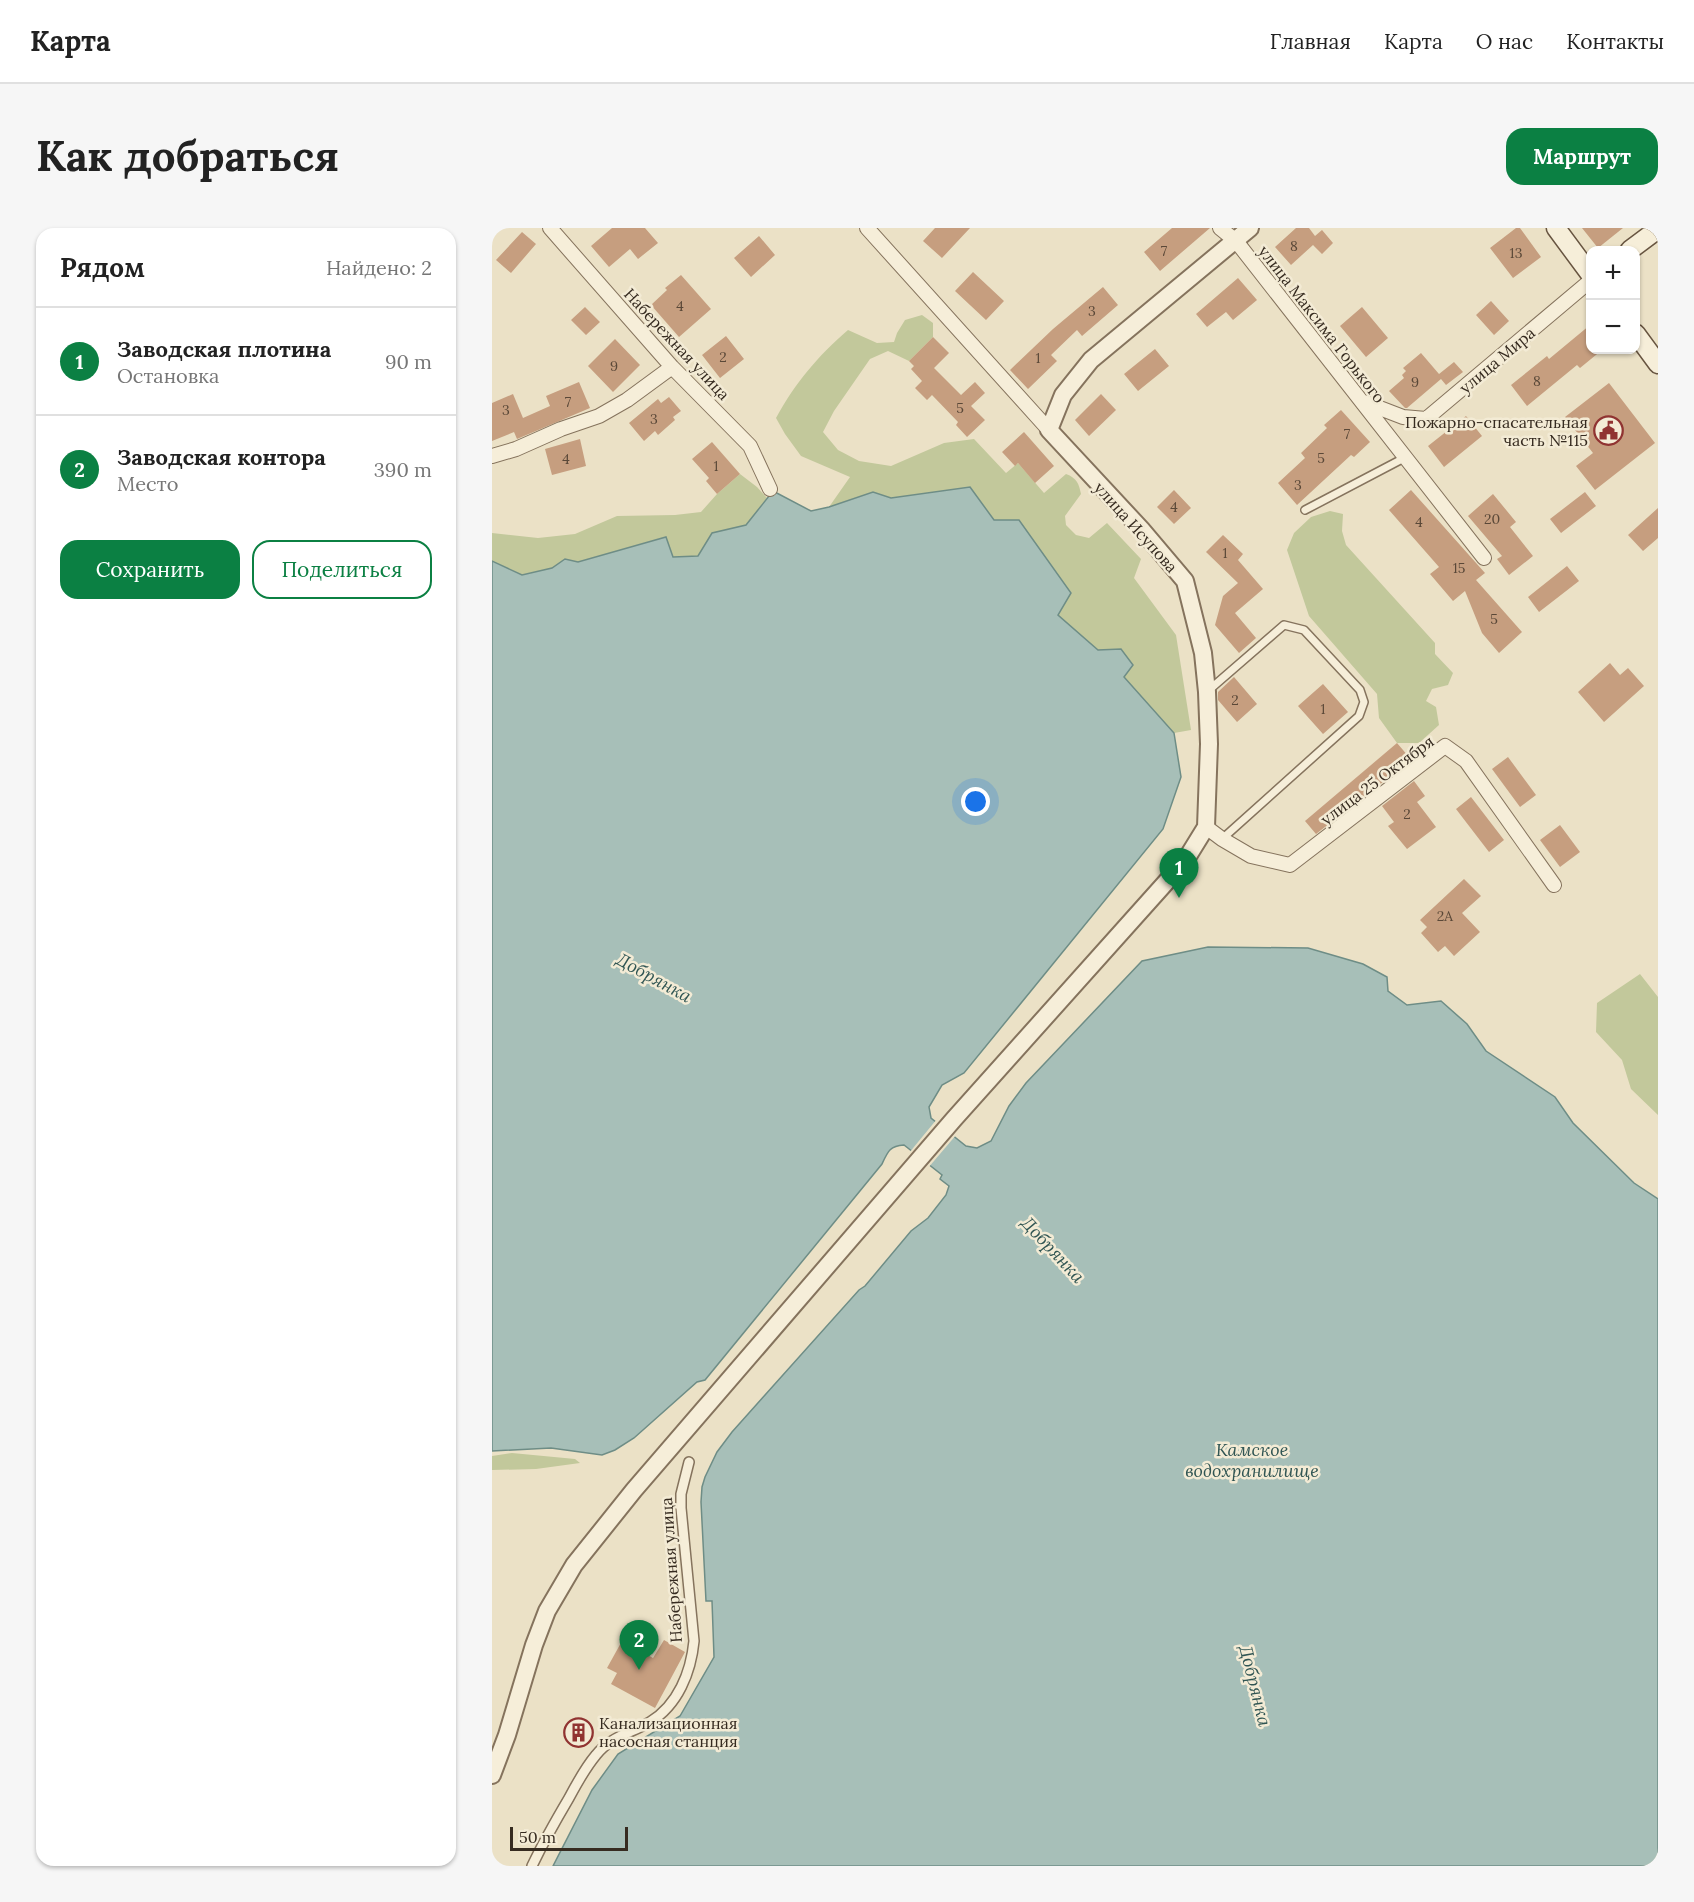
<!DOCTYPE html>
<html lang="ru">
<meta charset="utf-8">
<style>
:root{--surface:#fff;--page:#f6f6f6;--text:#222;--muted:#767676;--line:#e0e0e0;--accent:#0b8043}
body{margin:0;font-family:Lora,serif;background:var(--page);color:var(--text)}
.controls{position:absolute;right:18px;top:18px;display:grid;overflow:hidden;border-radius:12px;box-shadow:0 2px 4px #0004}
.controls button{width:54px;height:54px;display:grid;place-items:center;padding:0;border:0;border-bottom:2px solid var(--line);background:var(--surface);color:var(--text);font:30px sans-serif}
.scale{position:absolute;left:18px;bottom:15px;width:118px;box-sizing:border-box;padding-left:6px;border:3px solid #362b20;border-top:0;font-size:16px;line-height:21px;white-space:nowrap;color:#362b20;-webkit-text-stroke:4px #f3ebd5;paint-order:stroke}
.you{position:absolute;left:484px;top:574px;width:21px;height:21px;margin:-15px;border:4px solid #fff;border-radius:50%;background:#1a73e8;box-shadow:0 0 0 9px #1a73e833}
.badge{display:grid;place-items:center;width:39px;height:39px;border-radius:50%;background:var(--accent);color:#fff;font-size:20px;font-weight:700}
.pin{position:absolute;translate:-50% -50px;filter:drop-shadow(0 2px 3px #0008)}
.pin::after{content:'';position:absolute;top:32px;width:21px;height:18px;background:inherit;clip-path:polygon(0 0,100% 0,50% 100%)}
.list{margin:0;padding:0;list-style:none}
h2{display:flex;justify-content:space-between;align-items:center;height:78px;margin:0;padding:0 24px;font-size:26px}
h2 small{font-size:20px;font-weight:400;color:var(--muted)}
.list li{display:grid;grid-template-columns:39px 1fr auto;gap:18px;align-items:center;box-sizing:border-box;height:108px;padding:0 24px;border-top:2px solid var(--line)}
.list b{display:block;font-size:22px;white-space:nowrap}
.list p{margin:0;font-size:20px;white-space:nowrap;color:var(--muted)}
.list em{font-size:20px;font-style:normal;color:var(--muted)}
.actions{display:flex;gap:12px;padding:18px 24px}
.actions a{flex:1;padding:14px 0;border:2px solid var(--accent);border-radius:18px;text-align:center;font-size:21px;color:var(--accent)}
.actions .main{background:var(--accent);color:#fff}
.map{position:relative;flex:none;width:1166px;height:1638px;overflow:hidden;border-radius:18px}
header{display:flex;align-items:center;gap:36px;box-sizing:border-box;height:84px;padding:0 30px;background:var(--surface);border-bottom:2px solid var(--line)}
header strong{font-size:28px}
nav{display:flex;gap:33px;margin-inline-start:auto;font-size:21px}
.intro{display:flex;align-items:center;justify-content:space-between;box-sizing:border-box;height:144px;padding:0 36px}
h1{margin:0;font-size:42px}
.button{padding:15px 27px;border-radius:18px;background:var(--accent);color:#fff;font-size:21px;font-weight:700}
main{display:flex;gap:36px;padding:0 36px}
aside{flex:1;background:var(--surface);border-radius:18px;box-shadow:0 2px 4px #0004}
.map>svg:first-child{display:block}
.green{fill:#c2c89b}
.water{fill:#a7bfb8;stroke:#6e8d86;stroke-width:1.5}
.pier{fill:#ebe1c6}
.building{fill:#c69e7f}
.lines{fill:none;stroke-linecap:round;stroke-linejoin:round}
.service-casing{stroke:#85735d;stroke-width:10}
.pedestrian-casing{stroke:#85735d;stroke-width:12}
.minor-casing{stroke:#85735d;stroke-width:16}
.tertiary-casing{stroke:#85735d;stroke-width:20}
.secondary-casing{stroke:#675440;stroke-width:21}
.service{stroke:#f6eed9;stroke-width:7}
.pedestrian{stroke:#f6eed9;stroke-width:9}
.minor{stroke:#f6eed9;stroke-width:14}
.tertiary{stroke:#f6eed9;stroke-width:16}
.secondary{stroke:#f6eed9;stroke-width:18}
.labels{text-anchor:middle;stroke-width:5;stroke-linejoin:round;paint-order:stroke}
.number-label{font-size:14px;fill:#5a4838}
.street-label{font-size:16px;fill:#362b20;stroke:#f3ebd5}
.poi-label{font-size:16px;fill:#362b20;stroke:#f3ebd5;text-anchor:end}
.water-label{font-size:18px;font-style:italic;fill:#305553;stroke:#f3ebd5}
</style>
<header>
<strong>Карта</strong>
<nav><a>Главная</a><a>Карта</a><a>О нас</a><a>Контакты</a></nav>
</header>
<div class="intro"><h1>Как добраться</h1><a class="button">Маршрут</a></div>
<main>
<aside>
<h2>Рядом<small>Найдено: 2</small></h2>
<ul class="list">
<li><span class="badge">1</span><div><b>Заводская плотина</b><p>Остановка</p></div><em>90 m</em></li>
<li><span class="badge">2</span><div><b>Заводская контора</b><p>Место</p></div><em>390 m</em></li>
</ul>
<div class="actions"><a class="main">Сохранить</a><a>Поделиться</a></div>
</aside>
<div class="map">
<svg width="1166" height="1638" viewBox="0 0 1166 1638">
<rect width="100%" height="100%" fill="#ebe1c6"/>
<path class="green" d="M430 87 441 95V109L417 133 396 123 378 131 342 183 331 204 346 222 367 233 399 238 452 215 482 211 514 245 526 235 552 265 574 246C585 250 587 256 589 266L573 288 574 297 584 307 597 310 615 295 649 331 642 350 684 407 699 502 682 505 632 449 641 437 606 422 565 387 478 259 399 270 381 264 337 279 358 249 309 228 293 206 284 190C304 154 325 129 356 102L385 115 402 114 405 105 413 92Z
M248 246 265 259 275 270 254 297 220 305 206 328 181 329 173 309 86 334 73 331 60 340 29 347 0 333V305L46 310 83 306 125 288 183 287 209 284 225 266Z
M838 283 851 286 850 303 854 317 943 415V426L961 445 956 457 940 461 934 473 944 479 947 497 927 515H905L887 490 885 466 817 388 795 322 802 305 819 289Z
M1148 746 1166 769V887L1139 861 1130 832 1104 804 1105 775Z
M20 1225 83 1231 88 1235 44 1241 0 1242V1228Z"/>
<path class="water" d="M478 259 502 292H527L579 365 566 387 606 422 629 421 641 437 632 449 682 505 689 549 671 601 472 845 450 857 437 879 439 890 474 918 485 920 499 913 517 878 534 855 650 733 716 719 816 720 871 736 895 749 896 763 915 777 949 773 975 796 994 823 1063 869 1081 895 1142 955 1166 971V1638H61L100 1562 126 1526 188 1488 222 1429 220 1373H214L209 1274 210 1259 213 1249 225 1224 240 1204 367 1062 373 1058 419 1003 436 990 454 967 457 958 448 951 450 947 412 917C398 918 396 923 390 936L213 1152 205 1154 142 1210 123 1222 110 1227 59 1220 0 1223V333L30 347 60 340 73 331 86 334 174 309 181 329 206 328 220 305 254 297 281 263 319 283 337 279 381 264 399 270Z"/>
<path class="pier" d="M445 891 465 906 436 940 417 925Z"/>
<path class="building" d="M120 0H153L166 15 146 31 138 21 117 39 99 18Z
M443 0H478L450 30 431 13Z
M680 0H718L668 43 652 24Z
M804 0H817L823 8 830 2 841 15 830 26 821 17 799 37 783 19Z
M1024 0H1028L1049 29 1021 50 998 20Z
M1090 0H1131L1106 20Z
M30 4 44 16 19 45 4 32Z
M267 8 283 27 259 49 242 30Z
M481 44 512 73 494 92 463 63Z
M189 47 219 81 187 109 159 77 175 62 173 60Z
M746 50 765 72 741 92 734 84 715 99 704 86Z
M611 59 626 77 590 108 585 102 559 127 565 133 536 161 518 142 561 101Z
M999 73 1017 93 1002 107 984 87Z
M93 79 108 94 94 107 79 92Z
M870 79 896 110 874 129 848 98Z
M1098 97V122H1110L1088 140 1085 137 1035 178 1019 157 1055 128 1057 131Z
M234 108 252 131 228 150 210 127Z
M441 109 457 125 442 140 469 167 483 154 493 165 479 178 493 192 475 209 464 197 466 194 440 167 435 172 423 160 430 153 419 141 422 138 417 133Z
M123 111 148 137 121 164 96 138Z
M663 121 677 138 646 163 632 146Z
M929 125 947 146 962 134 971 144 954 157 949 151 915 180H913L897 163 912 150 910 147 914 143 911 140Z
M87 154 98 180 25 211 22 204 0 213V175L21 166 31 190 58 178 54 168Z
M1117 155 1163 215 1103 262 1084 238 1101 225 1073 189Z
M609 166 624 182 597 208 583 192Z
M177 169 189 183 181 189 183 192 166 207 163 203 152 213 137 195 166 171 169 175Z
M849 182 878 214 862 229 859 227 805 277 786 255 813 230 809 225 835 200 832 197Z
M974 188 990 208 952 239 936 218Z
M532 204 562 238 543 255 526 235 523 238 510 224Z
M88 211 94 238 60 247 53 221Z
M220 214 248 246 225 266 214 253 217 250 200 231Z
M682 262 699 280 682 296 665 279Z
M919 262 993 345 984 352 1030 404 1007 425 990 405 973 363 961 373 938 346 947 339 897 282Z
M1093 264 1104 278 1069 305 1058 291Z
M1001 266 1024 294 1018 299 1041 328 1017 347 1005 331 1010 328 976 288Z
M1166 280V310L1151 323 1136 307Z
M731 307 751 326 746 332 771 361 743 385 764 410 747 425 723 397 731 368 746 355 714 324Z
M1075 338 1087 353 1047 384 1036 369Z
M1118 435 1128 447 1136 440 1152 458 1112 494 1086 464Z
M742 449 765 476 745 494 726 472V464Z
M831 456 856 484 831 506 806 478Z
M905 515 917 529 909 537 910 539 824 606 813 593Z
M1016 529 1044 567 1028 579 1000 541Z
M922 553 933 568 925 574 944 599 915 621 896 598 902 594 890 578Z
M979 569 1012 612 997 624 964 581Z
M1068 597 1088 624 1068 639 1048 612Z
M972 651 989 668 970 685 988 704 962 728 953 718 946 724 929 705 935 699 928 692Z
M172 1412 193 1424 163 1480 119 1456 125 1445 115 1440 130 1413 161 1430Z
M81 1494 96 1502 90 1514 75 1505Z"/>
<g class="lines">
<defs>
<path id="service" d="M813 282 914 229
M717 462 792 397 812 402 868 462 872 474 867 488 730 611"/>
<path id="pedestrian" d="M40 1638C51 1615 64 1592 77 1570 85 1555 93 1540 104 1527 118 1509 139 1505 158 1494 186 1477 199 1444 202 1413L189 1280V1266L197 1234"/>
<path id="minor" d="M58 0 180 139 258 218 278 261
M375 0 557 202
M728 0 744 13 992 330
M872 174 911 189 934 191 1098 53
M0 228 24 221 69 201 107 188 135 172 180 139
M714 599 730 611 759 628 798 637 953 518 974 533 1062 657"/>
<path id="tertiary" d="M0 1547 15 1507 42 1417 55 1383 82 1337 142 1262 462 891 693 633 714 599 717 516 715 464 711 425 693 353 649 301 557 202 571 167 599 132 758 0"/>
<path id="secondary" d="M1064 0 1098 46
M1138 22 1166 1
M1144 106 1166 136"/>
</defs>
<use href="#service" class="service-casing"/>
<use href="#pedestrian" class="pedestrian-casing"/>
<use href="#minor" class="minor-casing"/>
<use href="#tertiary" class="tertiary-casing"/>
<use href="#secondary" class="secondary-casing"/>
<use href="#service" class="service"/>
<use href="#pedestrian" class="pedestrian"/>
<use href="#minor" class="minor"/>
<use href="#tertiary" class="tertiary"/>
<use href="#secondary" class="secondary"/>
</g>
<defs>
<symbol id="civic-ring" viewBox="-11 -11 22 22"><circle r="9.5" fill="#f3ebd5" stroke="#903331" stroke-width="1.5"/><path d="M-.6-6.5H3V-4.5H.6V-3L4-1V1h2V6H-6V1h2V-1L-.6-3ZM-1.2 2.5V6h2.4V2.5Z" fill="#903331"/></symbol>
<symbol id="building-ring" viewBox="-11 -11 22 22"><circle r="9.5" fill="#f3ebd5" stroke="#903331" stroke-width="1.5"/><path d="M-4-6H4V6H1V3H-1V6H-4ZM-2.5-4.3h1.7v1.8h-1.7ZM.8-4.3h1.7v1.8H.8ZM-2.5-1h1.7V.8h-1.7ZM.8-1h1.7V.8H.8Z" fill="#903331"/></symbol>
</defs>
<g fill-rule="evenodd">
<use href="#civic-ring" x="1100" y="186" width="33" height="33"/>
<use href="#building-ring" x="70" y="1488" width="33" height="33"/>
</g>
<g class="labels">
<g class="number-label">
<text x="802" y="23">8</text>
<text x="672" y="28">7</text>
<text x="1024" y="30">13</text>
<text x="188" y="83">4</text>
<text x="600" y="88">3</text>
<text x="231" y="134">2</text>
<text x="546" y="135">1</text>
<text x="122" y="143">9</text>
<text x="1045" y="158">8</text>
<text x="923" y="159">9</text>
<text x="76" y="179">7</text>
<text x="468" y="185">5</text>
<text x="14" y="187">3</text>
<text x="162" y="196">3</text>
<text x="855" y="211">7</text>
<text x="829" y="235">5</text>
<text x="74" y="236">4</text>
<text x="224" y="243">1</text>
<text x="806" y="262">3</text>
<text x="682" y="284">4</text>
<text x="1000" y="296">20</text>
<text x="927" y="299">4</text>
<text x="733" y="330">1</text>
<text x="967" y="345">15</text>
<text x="1002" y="396">5</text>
<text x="743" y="477">2</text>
<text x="831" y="486">1</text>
<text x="915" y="591">2</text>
<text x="953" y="693">2А</text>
</g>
<g class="street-label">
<text transform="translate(830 96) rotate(52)" y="6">улица Максима Горького</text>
<text transform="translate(185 116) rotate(47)" y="6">Набережная улица</text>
<text transform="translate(1005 132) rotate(-40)" y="6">улица Мира</text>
<text transform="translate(644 299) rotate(48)" y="6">улица Исупова</text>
<text transform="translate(885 552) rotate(-37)" y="6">улица 25 Октября</text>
<text transform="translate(179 1342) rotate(-94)" y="6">Набережная улица</text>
</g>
<g class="poi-label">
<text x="1096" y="200">Пожарно-спасательная<tspan x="1096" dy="18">часть №115</tspan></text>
<text x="107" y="1501" text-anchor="start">Канализационная<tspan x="107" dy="18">насосная станция</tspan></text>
</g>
<g class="water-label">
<text transform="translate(162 750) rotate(29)" y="6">Добрянка</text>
<text transform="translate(561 1022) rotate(47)" y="6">Добрянка</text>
<text x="760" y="1228">Камское<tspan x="760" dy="21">водохранилище</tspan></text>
<text transform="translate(763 1458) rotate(76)" y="6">Добрянка</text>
</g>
</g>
</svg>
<div class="controls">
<button>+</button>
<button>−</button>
</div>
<div class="scale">50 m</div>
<div class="you"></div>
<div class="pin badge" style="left:687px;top:670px">1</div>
<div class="pin badge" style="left:147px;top:1442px">2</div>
</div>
</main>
